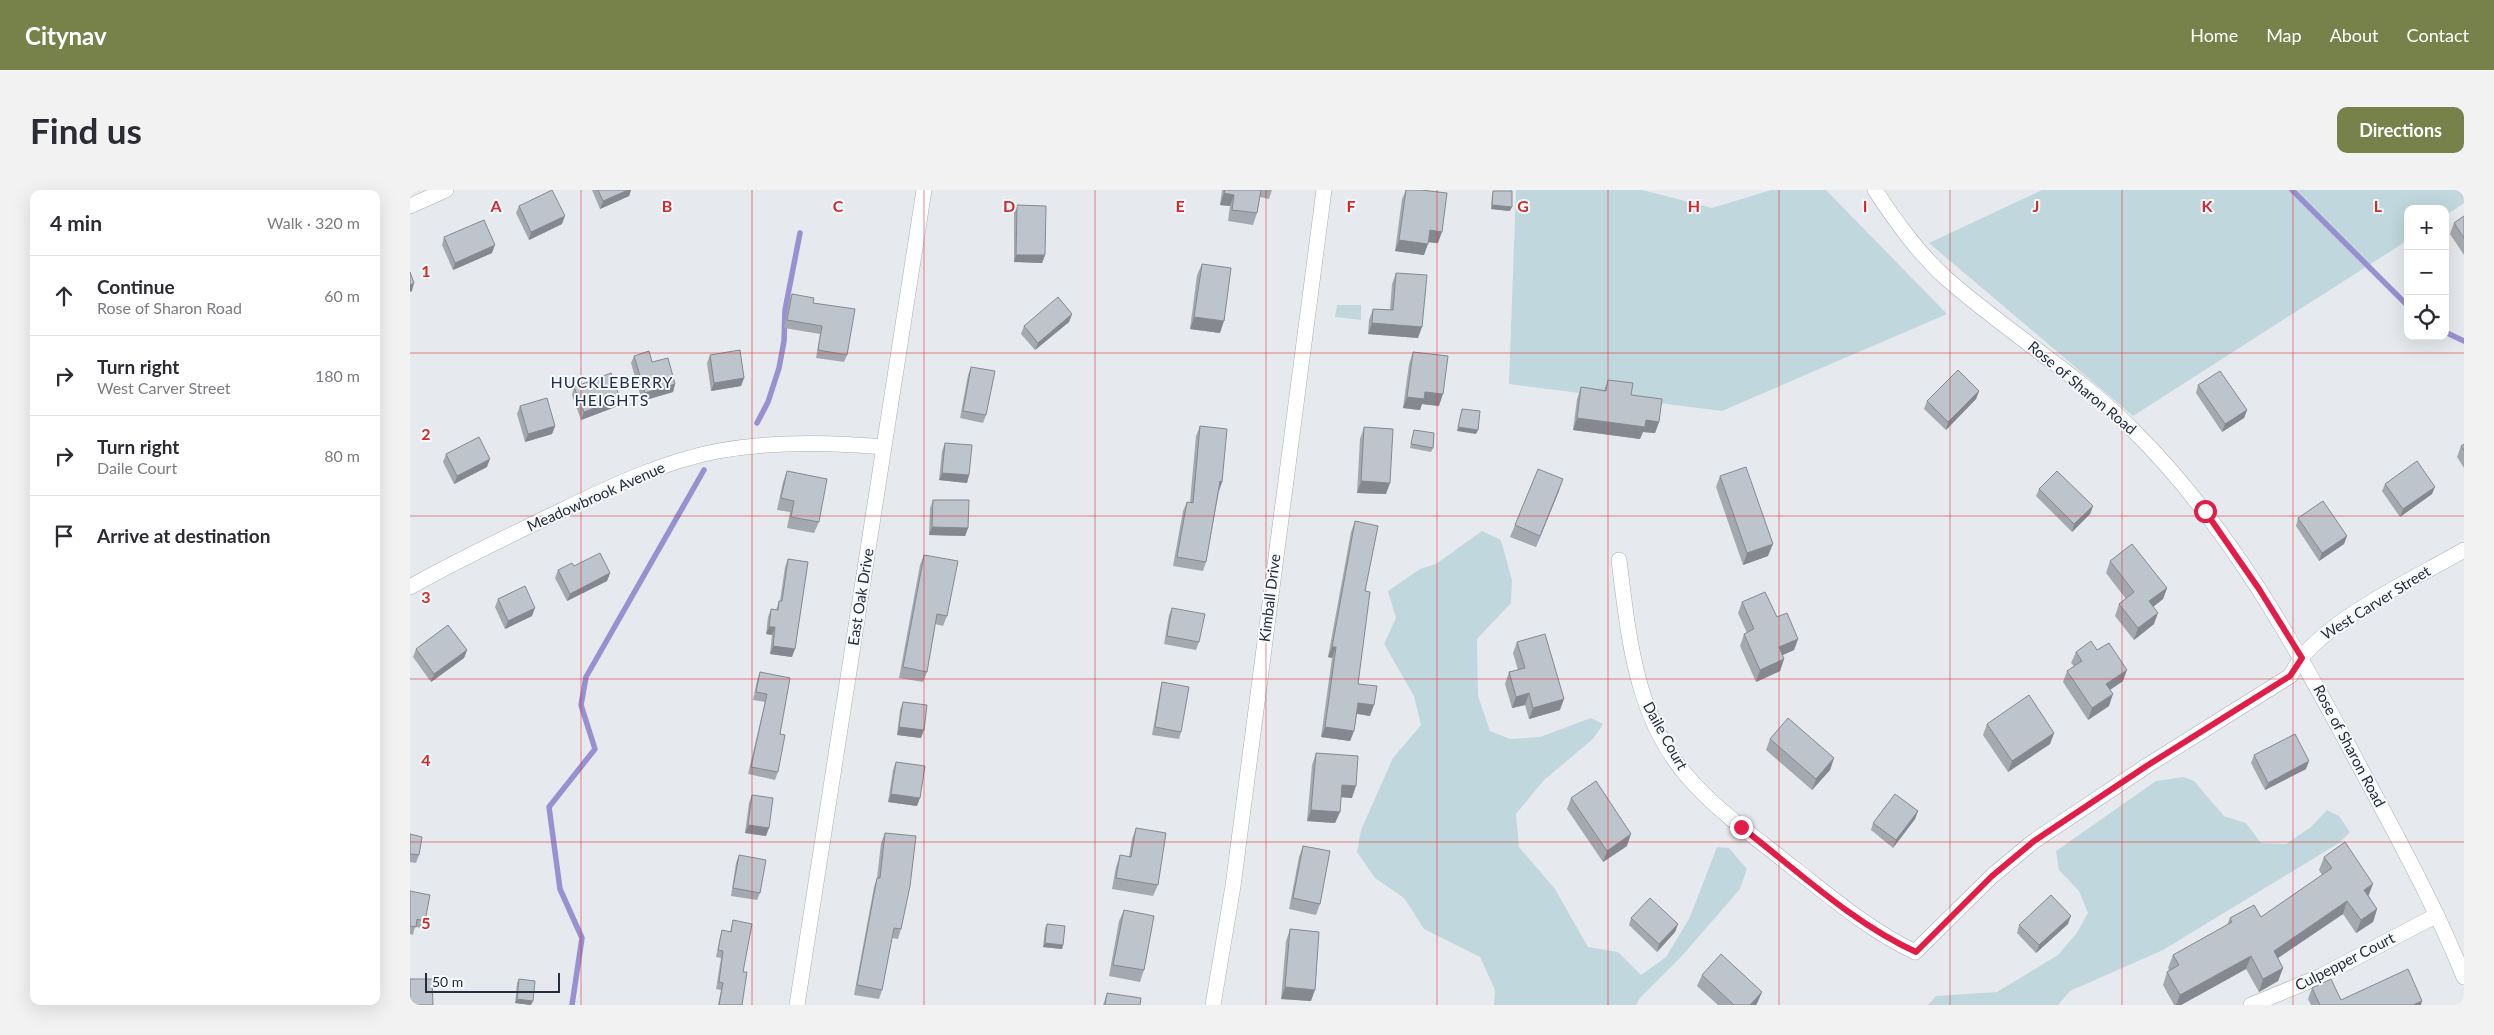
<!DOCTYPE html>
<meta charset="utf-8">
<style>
:root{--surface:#fff;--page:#f2f2f3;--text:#2b2b33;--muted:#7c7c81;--line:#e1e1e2;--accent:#76824a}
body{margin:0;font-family:Lato,sans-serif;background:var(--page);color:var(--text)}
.controls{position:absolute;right:15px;top:15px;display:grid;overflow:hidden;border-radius:10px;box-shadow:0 5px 20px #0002}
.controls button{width:45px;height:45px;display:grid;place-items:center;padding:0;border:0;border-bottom:1px solid var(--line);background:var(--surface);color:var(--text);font:25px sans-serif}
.scale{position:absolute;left:15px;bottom:12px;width:135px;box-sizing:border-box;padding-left:5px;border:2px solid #252d40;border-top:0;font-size:14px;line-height:18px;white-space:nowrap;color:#252d40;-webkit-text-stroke:4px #f7f9fb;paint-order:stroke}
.stop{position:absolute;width:15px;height:15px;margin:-11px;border:4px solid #e11d48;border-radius:50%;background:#fff}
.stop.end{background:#e11d48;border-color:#fff;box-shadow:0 1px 5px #0008}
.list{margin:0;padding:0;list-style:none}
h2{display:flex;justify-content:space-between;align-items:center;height:65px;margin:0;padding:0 20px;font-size:21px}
h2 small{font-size:16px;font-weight:400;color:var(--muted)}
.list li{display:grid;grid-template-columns:32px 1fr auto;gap:15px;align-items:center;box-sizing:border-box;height:80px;padding:0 20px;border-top:1px solid var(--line)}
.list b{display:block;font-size:19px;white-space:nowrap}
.list p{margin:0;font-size:16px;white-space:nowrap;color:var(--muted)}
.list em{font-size:16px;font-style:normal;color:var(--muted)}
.icon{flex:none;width:28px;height:28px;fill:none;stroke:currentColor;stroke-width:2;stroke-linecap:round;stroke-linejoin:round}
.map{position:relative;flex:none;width:2054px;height:815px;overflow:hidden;border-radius:10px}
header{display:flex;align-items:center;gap:30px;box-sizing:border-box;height:70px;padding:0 25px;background:var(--accent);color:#fff}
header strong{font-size:24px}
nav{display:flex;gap:28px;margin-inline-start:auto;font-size:18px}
.intro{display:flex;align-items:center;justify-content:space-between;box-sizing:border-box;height:120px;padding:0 30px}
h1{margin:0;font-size:35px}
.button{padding:12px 22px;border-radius:10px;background:var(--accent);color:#fff;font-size:18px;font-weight:700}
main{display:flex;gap:30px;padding:0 30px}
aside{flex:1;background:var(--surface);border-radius:10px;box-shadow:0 5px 20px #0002}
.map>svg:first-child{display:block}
.green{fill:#c0d7de}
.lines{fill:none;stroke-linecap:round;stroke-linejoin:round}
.stream{stroke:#9890d1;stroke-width:5.5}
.street-casing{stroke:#a8aeb6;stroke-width:16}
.secondary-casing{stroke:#a7b0bd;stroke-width:16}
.street{stroke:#fff;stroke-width:15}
.secondary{stroke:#fff;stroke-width:15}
.wall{fill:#a3a9af}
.shaded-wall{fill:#85898f}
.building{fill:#bec4cc;stroke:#85898f}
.route{stroke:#e11d48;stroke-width:6}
.grid{fill:none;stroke:#d62828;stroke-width:1;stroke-opacity:0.55}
.labels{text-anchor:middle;stroke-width:4;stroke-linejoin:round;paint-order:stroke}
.street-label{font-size:15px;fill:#252d40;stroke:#f7f9fb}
.neighbourhood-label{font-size:16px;letter-spacing:1px;fill:#212f52;stroke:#f7f9fb}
.grid-label{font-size:16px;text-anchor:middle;font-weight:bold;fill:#d62828;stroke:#f7f9fb;stroke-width:4;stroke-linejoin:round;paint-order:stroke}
</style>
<header>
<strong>Citynav</strong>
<nav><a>Home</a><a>Map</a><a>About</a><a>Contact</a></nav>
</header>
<div class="intro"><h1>Find us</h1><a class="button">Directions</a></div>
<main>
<aside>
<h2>4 min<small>Walk · 320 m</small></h2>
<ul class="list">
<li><svg class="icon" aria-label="ahead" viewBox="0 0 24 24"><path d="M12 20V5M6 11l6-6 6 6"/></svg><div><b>Continue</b><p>Rose of Sharon Road</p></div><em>60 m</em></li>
<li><svg class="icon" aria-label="right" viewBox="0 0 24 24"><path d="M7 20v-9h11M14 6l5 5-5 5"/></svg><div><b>Turn right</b><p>West Carver Street</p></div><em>180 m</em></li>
<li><svg class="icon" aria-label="right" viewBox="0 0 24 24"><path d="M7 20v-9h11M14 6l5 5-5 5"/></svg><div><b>Turn right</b><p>Daile Court</p></div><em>80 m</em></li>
<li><svg class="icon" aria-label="arrive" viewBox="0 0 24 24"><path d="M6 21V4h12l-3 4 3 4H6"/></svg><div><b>Arrive at destination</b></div></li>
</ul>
</aside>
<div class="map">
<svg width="2054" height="815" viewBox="0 0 2054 815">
<rect width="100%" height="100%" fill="#e6eaee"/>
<path class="green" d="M1106 0H1232L1302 18 1361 0H1416L1537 124 1312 221 1099 194Z
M1632 0H2054V13L2035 26V19H1998V50L1723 226 1519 53Z
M927 115H951V130L925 127Z
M1072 341 1091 350 1102 390 1101 413 1067 449 1068 506 1080 541 1100 549 1130 547 1181 528 1193 534 1183 549 1134 590 1106 624 1109 657 1145 699 1178 757 1208 762 1231 785 1256 767 1280 727 1307 657 1319 658 1337 679 1330 699 1271 767 1230 808 1226 815H1084L1085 800 1070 767 1014 739 994 708 965 688 947 662 951 640 983 568 1011 535 1004 506 974 454 986 428 978 401 1010 379 1026 374Z
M1773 587 1784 591 1814 626 1836 633 1851 653 1876 654 1901 637 1917 620 1929 626 1940 642 1929 653 1753 760 1660 801 1648 815H1518L1526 806 1587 802 1648 765 1666 744 1678 723 1669 701 1649 680 1646 661 1746 591Z"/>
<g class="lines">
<path class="stream" d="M1882 0 1998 116
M2035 142 2054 151
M347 233 358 212 369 178 374 151 375 120 390 43
M162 815 172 748 150 699 139 617 185 559 171 515 176 487 294 280"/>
<defs>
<path id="street" d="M0 16 36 0
M1209 370C1219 450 1226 534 1285 595 1314 626 1349 650 1381 676 1421 707 1459 740 1505 762L1582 686 1624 651 1738 575 1880 486 1891 468
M0 397C46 371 94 348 142 325 194 300 250 272 308 261 363 251 419 252 474 257
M387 815 514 0
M803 815 823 696 914 0
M1841 815 1909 787 2027 725"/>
<path id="secondary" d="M1465 0C1486 32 1508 63 1537 89 1596 141 1664 182 1720 237 1820 335 1887 458 1952 581 1988 648 2025 716 2054 787
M1891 468C1929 423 2002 390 2054 360"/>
</defs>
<use href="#street" class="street-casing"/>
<use href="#secondary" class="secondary-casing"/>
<use href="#street" class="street"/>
<use href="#secondary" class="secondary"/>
</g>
<path class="wall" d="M182 0H221L219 6 190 19Z
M812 0H862L859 9 850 7 847 23 843 35 818 31 820 16 810 15Z
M996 0H1011L1028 53 1018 52 1014 65 985 61 992 9Z
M1083 1 1100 21 1081 19 1082 5Z
M607 15 635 65 632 73 604 72V23Z
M109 16 152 34 119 50 106 23Z
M2054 26V65L2040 44 2044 33Z
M34 47 82 63 43 80 32 55Z
M792 74 810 143 780 139 787 85Z
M986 83 1008 148 958 144 959 130 963 119 980 120 982 94Z
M382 104 403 113 437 165 434 172 406 168 410 144 374 138 379 111Z
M662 124 659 132 625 160 611 144 614 136Z
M1003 162 1029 216 1012 214 1010 220 993 218 999 174Z
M300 165 334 188 331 196 301 201 297 173Z
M224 166 242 172 265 194 263 202 232 211 221 173Z
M561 177 576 225 573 233 550 228 558 185Z
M1198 190 1221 205 1249 232 1245 243 1233 242 1230 249 1163 240 1167 209 1171 197 1194 200Z
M1788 195 1837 220 1834 228 1812 242 1786 203Z
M164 197 208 216 171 230 162 205Z
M1569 201 1566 209 1536 240 1514 219 1517 211Z
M110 216 145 236 142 244 115 252 107 224Z
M790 236 812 292 809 301 796 372 793 381 763 376 773 321 777 312H780L786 246Z
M954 237 976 304 947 303 950 249Z
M1004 240 1023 258 1021 262 1000 258Z
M535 253 559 285 557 293 529 290 532 261Z
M2051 256 2054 261V278L2047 267Z
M36 264 77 277 44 294 33 272Z
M377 281 409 332 404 343 377 338 380 322 367 320 373 292Z
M1310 286 1358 366 1333 375 1306 297Z
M1975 294 2022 304 1990 327 1972 301Z
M1629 299 1683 316 1680 324 1662 342 1626 306Z
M1149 301 1126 357 1100 347 1105 335Z
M523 310 558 338 555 346 519 345 520 318Z
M1888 328 1937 346 1934 354 1909 371 1886 336Z
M945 331 955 401 948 494 960 526 947 524 944 541 940 551 911 547 922 468 918 467 941 342Z
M514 365 537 426 533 436 525 434 517 482 513 492 489 488 510 375Z
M378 369 382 467 360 464 362 445 356 444 358 427 361 419 366 420 369 411H370L375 377Z
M1700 371 1757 398 1753 409 1743 417 1744 434 1724 450 1705 426 1709 414 1716 409 1696 383Z
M164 376 200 383 197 391 157 411 145 388 148 380Z
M88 409 122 426 95 439 85 417Z
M1332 412 1367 427 1388 449 1384 460 1372 465 1374 469 1370 481 1346 492 1330 456 1334 444 1337 443 1328 423Z
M762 418 789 452 786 460 754 454 759 425Z
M1107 452 1150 520 1119 529 1115 515 1102 518 1095 494 1099 482 1108 480 1103 463Z
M6 459 57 460 54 468 21 492 3 467Z
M1687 460 1713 491 1700 500 1699 516 1678 530 1653 492 1657 481 1664 476 1661 473 1666 462Z
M350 482 370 544 368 582 365 590 338 584 355 512 343 510 347 490Z
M752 492 771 542 769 549 742 545 750 500Z
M493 512 511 548 487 545 490 520Z
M1577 534 1644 543 1640 554 1598 582 1573 545Z
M1360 549 1424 568 1420 580 1402 600 1356 560Z
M906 563 942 608 931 607 930 622 925 633 897 631 902 575Z
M1844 565 1896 579 1855 600 1841 573Z
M486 572 507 616 478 612 483 580Z
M342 605 356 646 335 643 339 613Z
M1161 608 1217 656 1193 672 1157 619Z
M1508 621 1505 629 1483 658 1461 640 1463 633Z
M726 638 748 695 743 706 702 699 706 677 710 665 719 667 722 649Z
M475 643 491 739 488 749 482 748 472 800 469 809 444 805 464 697 467 688 471 653Z
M0 644 9 665 6 673 0 672Z
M893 656 910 714 906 725 879 719 889 667Z
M329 665 350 703 347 710 321 706 326 673Z
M1914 667 1959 706 1967 719 1963 732 1946 743 1933 724 1868 768 1873 778 1868 791 1849 802 1836 779 1771 815H1764L1753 795 1757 782 1759 780 1758 778 1763 765 1817 735 1820 728 1851 727 1912 685 1909 680Z
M0 701 15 731 13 738 5 737 3 745 0 744Z
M714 720 734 780 730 792 699 786 709 731Z
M1221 728 1268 734 1265 742 1247 762 1219 735Z
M323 730 333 782 332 815H308L311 800 306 799 311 768 306 767 310 747 312 740 320 742Z
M637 734 653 755 652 759 633 757 635 738Z
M1658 734 1626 763 1607 743 1609 735Z
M880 739 901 811 871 809 876 751Z
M1292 785 1352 802 1347 814 1346 815H1308L1287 796Z
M109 789 121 815 105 813 107 793Z
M1902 798 1931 810 2011 815H1901L1898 809Z
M697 803 730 815H693Z"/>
<path class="shaded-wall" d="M218 0H221L219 6 190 19 193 11Z
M814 3 824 5 820 16 810 15Z
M1082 15 1102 17 1100 21 1081 19Z
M155 26 152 34 119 50 121 42Z
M1020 40 1032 42 1028 53 1016 52Z
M989 50 1018 54 1014 65 985 61Z
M85 55 82 63 43 80 45 73Z
M606 65H635L632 73 604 72Z
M4 93 2 101 0 102V95Z
M662 124 659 132 625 160 628 153Z
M784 127 814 131 810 143 780 139Z
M962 133 1012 137 1008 148 958 144Z
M334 188 331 196 301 201 304 193Z
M265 194 263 202 232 211 235 203Z
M1569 201 1566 209 1536 240 1538 232Z
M1015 202 1033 204 1029 216 1012 214 1010 220 993 218 997 207Z
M210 208 208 216 171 230 174 222Z
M1837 220 1834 228 1812 242 1815 234Z
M1167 228 1236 230 1249 232 1245 243 1233 242 1230 249 1163 240Z
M145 236 142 244 115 252 118 244Z
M1048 237 1068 240 1066 244 1047 241Z
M80 269 77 277 44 294 47 286Z
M532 283 559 285 557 293 529 290Z
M1153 289 1149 301 1126 357 1130 346Z
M810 291 812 292 809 301Z
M951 291 980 293 976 304 947 303Z
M2025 297 2022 304 1990 327 1993 319Z
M1683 316 1680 324 1662 342 1664 334Z
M522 337 558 338 555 346 519 345Z
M1937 346 1934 354 1909 371 1912 363Z
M1363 354 1358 366 1333 375 1337 363Z
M200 383 197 391 157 411 160 404Z
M1757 398 1753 409 1735 423 1739 411Z
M125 418 122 426 95 439 98 431Z
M1748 423 1744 434 1724 450 1728 438Z
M359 437H365L362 445 356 444Z
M1388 449 1384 460 1364 469 1369 457Z
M363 456 385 459 382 467 360 464Z
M922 457H926L922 468 918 467Z
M57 460 54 468 21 492 24 484Z
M1374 469 1370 481 1346 492 1350 480Z
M1717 480 1713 491 1692 505 1696 494Z
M1119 503 1115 515 1102 518 1106 507Z
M1703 504 1699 516 1678 530 1682 518Z
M1154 509 1150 520 1119 529 1123 518Z
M948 513 964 515 960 526 944 523Z
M489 537 514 540 511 548 487 545Z
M915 537 944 541 940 551 911 547Z
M1644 543 1640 554 1598 582 1602 571Z
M1424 568 1420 580 1402 600 1406 589Z
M1899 571 1896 579 1855 600 1858 593Z
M932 595 946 596 942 608 928 607Z
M481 604 510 608 507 616 478 612Z
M901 620 930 622 925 633 897 631Z
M1508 621 1505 629 1483 658 1486 650Z
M338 635 359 638 356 646 335 643Z
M1221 644 1217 656 1193 672 1197 661Z
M1963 694 1958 707 1954 700Z
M1937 711 1933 724 1859 774 1864 761Z
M1967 719 1963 732 1946 743 1951 730Z
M1661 726 1658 734 1626 763 1629 755Z
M1268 734 1265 742 1247 762 1249 754Z
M635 753 653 755 652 759 633 757Z
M1841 766 1836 779 1771 815H1766L1770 805Z
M1873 778 1868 791 1849 802 1853 789Z
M875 797 905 800 901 811 871 809Z
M1352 802 1346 815H1340Z
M107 809 123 811 121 815 105 813Z
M2012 811 2011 815H2003Z"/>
<path class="building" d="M142 0 155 26 121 42 109 16Z
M188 0H218L193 11Z
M815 0H851L847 23 822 20 824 5 814 3Z
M996 0H1011L1037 3 1032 42 1020 40 1018 54 989 50Z
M1083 1H1102V17L1082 15Z
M607 15 636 16 635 65H606Z
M2054 26V48L2044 33Z
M74 30 85 55 45 73 34 47Z
M792 74 821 78 814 131 784 127Z
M0 82 4 93 0 95Z
M986 83 1017 85 1012 137 962 133 963 119 983 120Z
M382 104 404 108 403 113 445 119 437 165 408 160 412 136 377 130Z
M648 107 662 124 628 153 614 136Z
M330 160 334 188 304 193 300 165Z
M239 161 242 172 258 168 265 194 235 203 224 166Z
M1003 162 1038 166 1033 204 1015 202 1014 209 997 207Z
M561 177 585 181 576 225 553 221Z
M1548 180 1569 201 1538 232 1517 211Z
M1810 181 1837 220 1815 234 1788 195Z
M201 183 210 208 174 222 164 197Z
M1198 190 1223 193 1221 205 1252 209 1249 232 1236 230 1235 237 1167 228 1171 197 1196 201Z
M137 208 145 236 118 244 110 216Z
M1052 219 1070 221 1068 240 1048 237Z
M790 236 817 239 812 292 810 291 796 372 767 367 777 312 783 313Z
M954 237 983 239 980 293 951 291Z
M1004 240 1024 243 1023 258 1001 254Z
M69 247 80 269 47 286 36 264Z
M535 253 562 255 559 285 532 283Z
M2054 254V261L2051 256Z
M2007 271 2025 297 1993 319 1975 294Z
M1336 277 1363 354 1337 363 1310 286Z
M1128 279 1153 289 1130 346 1105 335Z
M377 281 417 289 409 332 381 327 384 311 371 308Z
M1647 281 1683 316 1664 334 1629 299Z
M523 310H559L558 338 522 337Z
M1913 311 1937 346 1912 363 1888 328Z
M945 331 968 336 955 401 960 402 948 494 967 496 964 515 948 513 944 541 915 537 926 457H922Z
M1722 354 1757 398 1739 411 1748 423 1728 438 1709 414 1724 402 1700 371Z
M190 363 200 383 160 404 148 380 162 373 164 376Z
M514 365 548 371 537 426 527 424 517 482 493 477Z
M378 369 398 372 385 459 363 456 365 437H359L361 419 368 420 369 411H372Z
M115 396 125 418 98 431 88 409Z
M1355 402 1367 427 1377 423 1388 449 1369 457 1374 469 1350 480 1334 444 1344 439 1332 412Z
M762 418 795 424 789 452 757 446Z
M38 435 57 460 24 484 6 459Z
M1135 444 1154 509 1123 518 1119 503 1106 507 1099 482 1115 478 1107 452Z
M1681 451 1687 460 1699 453 1717 480 1696 494 1703 504 1682 518 1657 481 1672 471 1666 462Z
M350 482 380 488 370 544 375 545 368 582 341 577 357 504 346 502Z
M752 492 779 497 771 542 745 537Z
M1619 505 1644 543 1602 571 1577 534Z
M493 512 517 515 514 540 489 537Z
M1378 528 1424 568 1406 589 1360 549Z
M1885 544 1899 571 1858 593 1844 565Z
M906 563 948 566 946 596 932 595 930 622 901 620Z
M486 572 515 576 510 608 481 604Z
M1186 591 1221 644 1197 661 1161 608Z
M1485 604 1508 621 1486 650 1463 633Z
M342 605 363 608 359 638 338 635Z
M726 638 756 643 748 695 706 688 710 665 721 667Z
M475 643 506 646 500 696 491 739 484 738 472 800 447 795 467 688H470Z
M0 644 12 647 9 665 0 664Z
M1935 652 1963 694 1954 700 1967 719 1951 730 1937 711 1864 761 1873 778 1853 789 1841 766 1770 805 1757 782 1769 775 1763 765 1822 732 1820 728 1844 715 1851 727 1922 678 1914 667Z
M893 656 920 661 910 714 883 708Z
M329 665 356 670 350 703 323 698Z
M0 701 20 705 15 731 7 729 6 737 0 736Z
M1641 705 1661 726 1629 755 1609 735Z
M1240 708 1268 734 1249 754 1221 728Z
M714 720 744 726 734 780 703 775Z
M323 730 342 734 333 782H337L332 815H309L313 793 309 792 313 761 308 760 312 740 321 742Z
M637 734 655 736 653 755 635 753Z
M880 739 909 742 905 800 875 797Z
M1311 764 1352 802 1340 815H1324L1292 785Z
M1998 779 2012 811 2003 815H1910L1902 798 1921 789 1931 810Z
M0 789H22L23 815H0Z
M109 789 125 791 123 811 107 809Z
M697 803 731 808 730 815H695Z"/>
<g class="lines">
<path class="route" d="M1331 637C1387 680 1441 732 1506 762L1582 686 1624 651 1738 575 1880 486 1892 468 1849 399 1795 321"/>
</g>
<path class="grid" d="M171 0V815M342 0V815M514 0V815M685 0V815M856 0V815M1027 0V815M1198 0V815M1369 0V815M1540 0V815M1712 0V815M1883 0V815M0 163H2054M0 326H2054M0 489H2054M0 652H2054"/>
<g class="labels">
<g class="street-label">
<text transform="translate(1672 198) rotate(40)" y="5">Rose of Sharon Road</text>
<text transform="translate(186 307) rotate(-24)" y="5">Meadowbrook Avenue</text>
<text transform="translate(451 407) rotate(-81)" y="5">East Oak Drive</text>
<text transform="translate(860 408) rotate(-83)" y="5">Kimball Drive</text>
<text transform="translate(1966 413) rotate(-32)" y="5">West Carver Street</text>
<text transform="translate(1255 546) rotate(61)" y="5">Daile Court</text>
<text transform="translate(1939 556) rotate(62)" y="5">Rose of Sharon Road</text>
<text transform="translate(1935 772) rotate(-27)" y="5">Culpepper Court</text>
</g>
<g class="neighbourhood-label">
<text x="202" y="198">HUCKLEBERRY<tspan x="202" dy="18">HEIGHTS</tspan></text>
</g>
</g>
<g class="grid-label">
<text x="86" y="22">A</text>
<text x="257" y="22">B</text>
<text x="428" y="22">C</text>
<text x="599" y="22">D</text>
<text x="770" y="22">E</text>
<text x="941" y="22">F</text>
<text x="1113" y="22">G</text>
<text x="1284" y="22">H</text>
<text x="1455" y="22">I</text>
<text x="1626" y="22">J</text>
<text x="1797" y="22">K</text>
<text x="1968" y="22">L</text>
<text x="16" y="87">1</text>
<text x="16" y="250">2</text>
<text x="16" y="413">3</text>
<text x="16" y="576">4</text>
<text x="16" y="739">5</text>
</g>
</svg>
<div class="controls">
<button>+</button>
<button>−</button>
<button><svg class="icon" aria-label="locate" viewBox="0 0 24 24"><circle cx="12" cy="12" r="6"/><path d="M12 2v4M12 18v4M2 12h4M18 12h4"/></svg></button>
</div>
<div class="scale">50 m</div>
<div class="stop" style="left:1795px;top:321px"></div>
<div class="stop end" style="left:1331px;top:637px"></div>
</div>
</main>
